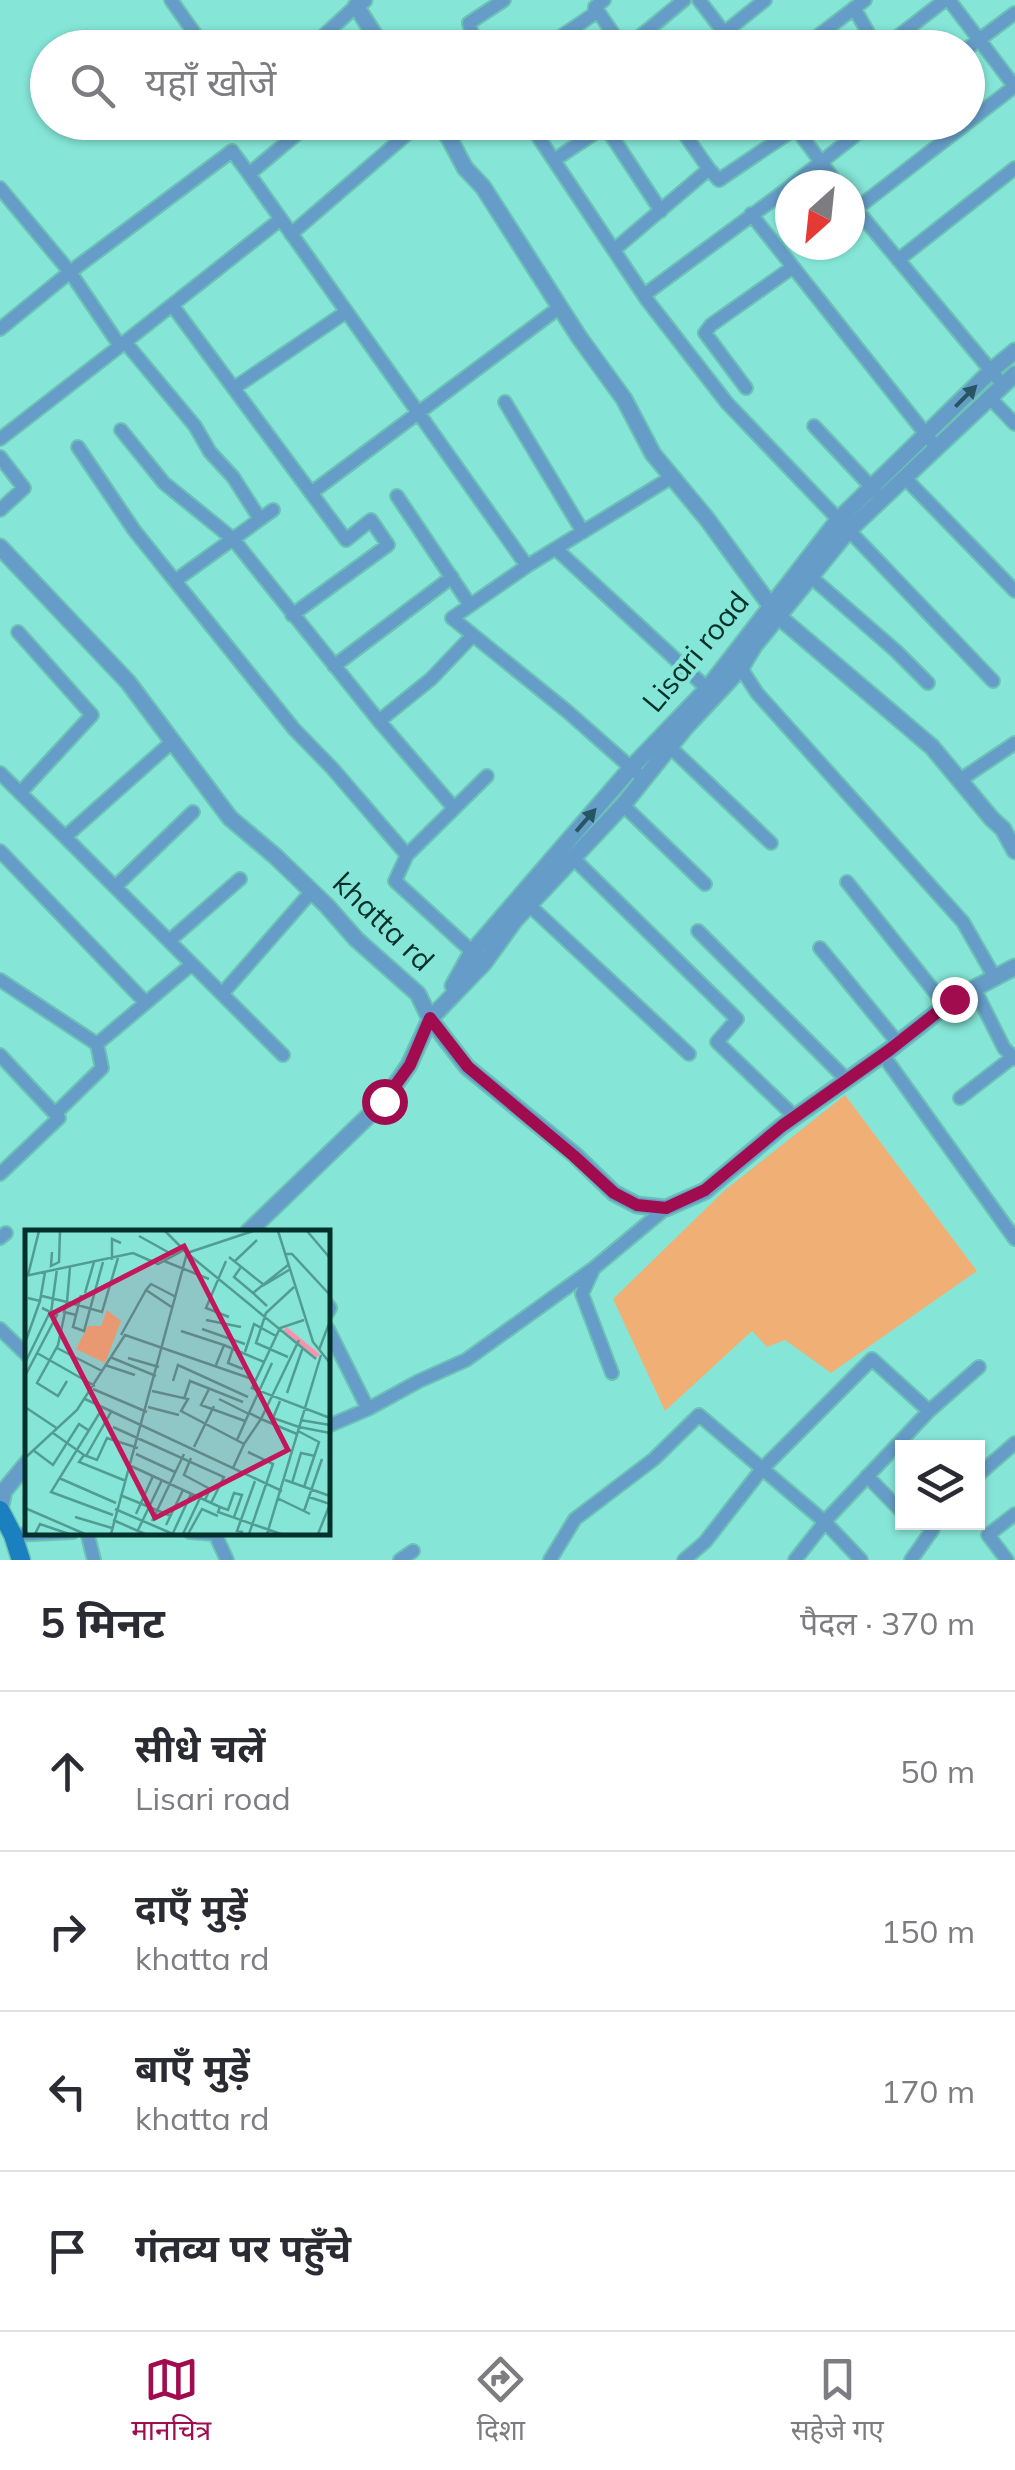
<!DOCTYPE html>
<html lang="hi">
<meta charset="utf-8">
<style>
:root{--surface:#fff;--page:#f2f2f3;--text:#2b2b33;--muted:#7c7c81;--line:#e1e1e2;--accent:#a10c4f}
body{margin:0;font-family:Mulish,"Noto Sans Devanagari",sans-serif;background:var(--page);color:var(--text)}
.controls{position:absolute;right:30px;bottom:30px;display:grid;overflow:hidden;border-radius:0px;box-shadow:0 2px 8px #0004}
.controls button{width:90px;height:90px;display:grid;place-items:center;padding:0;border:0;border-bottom:2px solid var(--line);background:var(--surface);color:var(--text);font:50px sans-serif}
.compass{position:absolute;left:775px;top:170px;width:90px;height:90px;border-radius:50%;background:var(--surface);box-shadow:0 2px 8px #0004;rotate:207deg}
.stop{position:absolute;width:30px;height:30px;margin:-22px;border:8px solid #a10c4f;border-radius:50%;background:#fff}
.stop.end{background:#a10c4f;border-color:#fff;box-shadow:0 2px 10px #0008}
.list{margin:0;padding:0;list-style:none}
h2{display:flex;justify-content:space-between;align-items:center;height:130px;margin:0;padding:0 40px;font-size:42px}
h2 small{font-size:32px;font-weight:400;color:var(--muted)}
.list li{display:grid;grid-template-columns:65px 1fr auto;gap:30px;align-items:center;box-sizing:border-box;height:160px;padding:0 40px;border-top:2px solid var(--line)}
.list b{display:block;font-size:38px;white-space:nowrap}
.list p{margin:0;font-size:32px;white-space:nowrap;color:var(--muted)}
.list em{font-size:32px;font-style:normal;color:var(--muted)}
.icon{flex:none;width:55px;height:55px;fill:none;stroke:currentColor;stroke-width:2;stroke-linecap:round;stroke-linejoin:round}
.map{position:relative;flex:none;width:1015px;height:1560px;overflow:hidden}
.search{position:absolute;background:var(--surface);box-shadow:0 2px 8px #0004;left:30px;right:30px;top:30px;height:110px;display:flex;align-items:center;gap:25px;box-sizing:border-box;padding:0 35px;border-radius:55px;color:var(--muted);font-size:38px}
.sheet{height:770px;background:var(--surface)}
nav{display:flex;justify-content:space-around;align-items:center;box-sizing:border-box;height:140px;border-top:2px solid var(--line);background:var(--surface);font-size:28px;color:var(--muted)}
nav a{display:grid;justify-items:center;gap:5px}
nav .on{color:var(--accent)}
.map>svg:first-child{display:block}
.green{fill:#f0b075}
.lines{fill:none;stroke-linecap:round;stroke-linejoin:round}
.minor-casing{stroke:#6bc2b5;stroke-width:16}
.tertiary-casing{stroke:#6bc2b5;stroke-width:19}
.secondary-casing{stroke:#6bc2b5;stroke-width:21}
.minor{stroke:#669dc8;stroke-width:12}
.tertiary{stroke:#669dc8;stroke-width:15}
.secondary{stroke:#1a80c0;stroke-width:18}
.oneway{fill:#265662}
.route{stroke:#a10c4f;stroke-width:12}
.labels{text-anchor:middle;stroke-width:8;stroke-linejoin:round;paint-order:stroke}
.street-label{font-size:30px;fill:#03302b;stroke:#85e6d7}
.inset-river{fill:none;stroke:#fc91ae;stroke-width:5}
.inset-road{fill:none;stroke:#519d92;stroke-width:2.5}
.view{fill:#c2185b;fill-opacity:0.15;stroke:#c2185b;stroke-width:5}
.inset-edge{fill:none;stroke:#03302b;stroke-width:5}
</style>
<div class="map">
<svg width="1015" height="1560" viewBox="0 0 1015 1560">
<rect width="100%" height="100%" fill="#85e6d7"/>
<path class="green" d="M845 1095 977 1271 831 1373 785 1340 767 1347 752 1331 665 1411 613 1299 725 1190Z"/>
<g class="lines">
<defs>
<path id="minor" d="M171 0 205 48
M604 0 595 7 623 48
M699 0 736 48
M949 0 1015 87
M854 8 877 48
M725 32 765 0
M310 48 356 6
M480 48 473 37 469 23 504 0
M544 48 594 14 595 7
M626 48 684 0
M802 48 865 0
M883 48 945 0
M968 48 1015 13
M311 122 249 174 527 566 452 618 568 712 637 773
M532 122 535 132 647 300 727 403 993 681
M792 123 838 185
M605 126 661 211
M554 160 610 123
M709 169 719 180 796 128
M249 174 232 151 70 272 120 346 281 219
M792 185 872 122
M0 188 70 272 0 329
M850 202 1003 385
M856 209 1015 86
M751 214 936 447
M291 234 421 122
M615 249 709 169 676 122
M898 260 1015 168
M644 295 790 187
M172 305 346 540 371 520 388 545 292 615
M125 342 195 426 210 452 233 477 260 519
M234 388 346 312
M746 388 705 333 711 325 793 267
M990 398 1015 424
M505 402 583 532
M814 426 877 493
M121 430 164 483 233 539 379 721 431 679 473 635
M0 439 120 346
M78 447 134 530 294 729 332 768 407 855 487 776
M0 457 24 488 0 510
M904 477 1015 591
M311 493 560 307
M397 496 470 605
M556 549 712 693
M527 566 672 477
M811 577 896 651 928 683
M176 580 273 510
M18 632 92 715 20 793
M334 666 452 577
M741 668 757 693 963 922 995 978
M379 721 454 808
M173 741 65 837 283 1055
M670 747 771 843
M0 773 65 837
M960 780 1015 743
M623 805 705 884
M0 851 146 1003
M407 855 395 881 479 958
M573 858 737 1019 717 1042 795 1117
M847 882 946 1006
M115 887 193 812
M529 905 689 1054
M698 931 847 1080
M169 941 240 879
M820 948 898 1043
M0 980 97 1044
M974 988 1004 1048 1015 1059
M222 994 312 891
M0 1055 59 1118 0 1174
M883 1055 1015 1239
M960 1098 1013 1057
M55 1114 102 1068 97 1044 192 964
M0 1238 6 1233
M593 1270 582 1294 612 1373
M328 1305 330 1308 328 1312
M0 1329 28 1356
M328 1329 368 1409 328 1426
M368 1409 419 1381 466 1360 594 1268 666 1208
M929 1411 979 1367
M978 1475 1015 1443
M867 1476 902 1512
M87 1532 94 1560
M190 1532 215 1534 227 1560
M13 1535 73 1532
M400 1560 413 1551
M550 1560 575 1519 654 1459 699 1415 825 1522 861 1560
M684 1560 705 1542 762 1469 872 1359 929 1411 828 1518 795 1560
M911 1560 933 1529 922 1522
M1007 1560 988 1535 1015 1514"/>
<path id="tertiary" d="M364 0 356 6 383 48
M437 122 449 138 465 168 483 187 579 337 624 399 653 454 707 519 778 616 932 747 992 819 1003 829 1015 851
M0 547 128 682 230 818 275 856 327 906 356 939 418 994 430 1019 467 1067 575 1155 614 1193 637 1205 666 1208 705 1191 782 1126 888 1051 954 999 1015 967
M453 986 472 952 631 768 707 689 838 520 992 370 1015 351
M248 1232 384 1101 409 1065 430 1019 484 963 515 920 623 805 685 728 741 668 754 646 848 531 1015 374
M0 1510 4 1491 28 1462"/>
<path id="secondary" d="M0 1510 13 1535 21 1560"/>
</defs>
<use href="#minor" class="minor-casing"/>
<use href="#tertiary" class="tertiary-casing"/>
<use href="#secondary" class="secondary-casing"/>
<use href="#minor" class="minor"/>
<use href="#tertiary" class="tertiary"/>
<use href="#secondary" class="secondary"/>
</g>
<defs><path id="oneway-solid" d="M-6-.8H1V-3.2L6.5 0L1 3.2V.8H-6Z" transform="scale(2.5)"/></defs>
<g class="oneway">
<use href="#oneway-solid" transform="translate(966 396) rotate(-45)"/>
<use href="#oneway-solid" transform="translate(586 820) rotate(-49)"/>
</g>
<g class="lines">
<path class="route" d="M384 1101 410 1065 430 1018 468 1067 574 1156 614 1193 637 1205 666 1208 705 1190 782 1126 888 1051 954 999"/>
</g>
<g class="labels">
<g class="street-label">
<text transform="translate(696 652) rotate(-50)" y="10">Lisari road</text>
<text transform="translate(383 922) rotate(44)" y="10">khatta rd</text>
</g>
</g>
<g transform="translate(25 1230)">
<rect width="305" height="305" fill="#85e6d7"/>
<path d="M82 80 96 91 80 133 51 119 63 96H76Z" fill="#f0b075"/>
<path class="inset-river" d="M260 99 293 126"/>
<path class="inset-road" d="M140 1 162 23 228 1M253 1 288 112 305 133M282 1 305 28M114 6 150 26M27 22 26 36 34 32 35 1M259 24H267L305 65M204 27 239 55 264 40M87 30V9L96 13M139 31 184 49M201 31 181 78 204 87M210 31 232 10M45 37 42 72 77 82 93 28M216 37 209 47 228 63M3 45 14 1M0 46 108 23 133 34 159 20M60 63 69 32M56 65 48 97 59 101 78 32M17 66 42 72 39 82 51 85M3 68 15 71 20 42M242 76 228 63 263 35M148 78 121 60 126 54 151 67M40 82 33 115 12 153 33 166 42 151M26 83 32 39M181 90 216 97M279 90 255 98 227 158 305 188M177 99 220 114M156 101 199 115 191 135M96 105 121 60M0 113 15 71M199 115 239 132M32 118 77 141M208 118 203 133 218 139M294 120 305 91M220 122 229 94 251 106M12 123 70 156M85 127 131 146M263 127 231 113 241 83 269 57M103 128 134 137M0 133 25 82M80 135 110 145M0 146 32 85 17 78M148 151 153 135 223 167M68 159 122 182M184 159 176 175 220 191M127 161 163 169 156 181 219 214 208 238M262 163 278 117M60 169 257 261M159 169 165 151 218 172M194 169 224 184M255 171 248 188 274 197M0 177 33 199M123 177 154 185M77 179 26 262 88 285M224 183 247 133M275 190 305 195M88 197 199 247 186 273M274 197 305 203M273 201 294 212 279 257M28 203 59 225 54 232 101 251M272 204 236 189 274 110M212 210 224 183 236 189 219 214M169 217 189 176M8 220 28 235 54 194 63 200M223 222 248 234 224 304M111 224 150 242M59 225 72 230 82 208 113 218M61 226 86 182M0 228 52 180 100 105 230 150M166 228 159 245 185 259 180 270M106 236 195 277 193 282 256 304M34 248 91 273M260 250 305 266M267 253 276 223 290 226M95 265 146 286M284 267 305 274 293 304M252 268 285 284M195 277 203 280 209 263 217 265 209 287M0 278 60 304M90 279 148 304M279 281 297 229M111 284 128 246M50 287 87 298M88 290 120 304M127 291 159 224M141 295 158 260M113 300 137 250M218 302 212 301 230 251M148 303 166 264M10 304 15 294 44 304M86 304 162 23 291 129M158 304 175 268M163 304 177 279 193 286M242 304 296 125"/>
<path class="view" d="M159 16 263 220 130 288 26 84Z"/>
<rect width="305" height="305" class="inset-edge"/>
</g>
</svg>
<div class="controls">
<button><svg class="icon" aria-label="layers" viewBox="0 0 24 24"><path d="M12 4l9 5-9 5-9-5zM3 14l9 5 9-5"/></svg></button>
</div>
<svg class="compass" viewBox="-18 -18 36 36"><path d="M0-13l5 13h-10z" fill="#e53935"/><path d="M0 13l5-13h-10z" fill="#7c7c81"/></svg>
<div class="stop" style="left:384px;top:1101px"></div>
<div class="stop end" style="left:954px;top:999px"></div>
<div class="search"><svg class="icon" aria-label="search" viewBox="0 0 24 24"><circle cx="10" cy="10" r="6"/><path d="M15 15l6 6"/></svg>यहाँ खोजें</div>
</div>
<section class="sheet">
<h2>5 मिनट<small>पैदल · 370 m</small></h2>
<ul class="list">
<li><svg class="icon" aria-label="ahead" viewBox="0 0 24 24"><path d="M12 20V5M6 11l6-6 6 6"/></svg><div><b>सीधे चलें</b><p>Lisari road</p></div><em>50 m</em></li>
<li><svg class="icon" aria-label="right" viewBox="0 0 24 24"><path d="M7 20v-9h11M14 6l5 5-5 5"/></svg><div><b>दाएँ मुड़ें</b><p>khatta rd</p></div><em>150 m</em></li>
<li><svg class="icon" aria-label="left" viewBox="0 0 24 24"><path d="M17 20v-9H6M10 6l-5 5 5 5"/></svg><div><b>बाएँ मुड़ें</b><p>khatta rd</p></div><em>170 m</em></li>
<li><svg class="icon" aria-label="arrive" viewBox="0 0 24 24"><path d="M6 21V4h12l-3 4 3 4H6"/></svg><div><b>गंतव्य पर पहुँचे</b></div></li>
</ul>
</section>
<nav>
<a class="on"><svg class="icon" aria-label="map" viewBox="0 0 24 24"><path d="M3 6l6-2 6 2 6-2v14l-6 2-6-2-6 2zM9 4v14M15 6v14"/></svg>मानचित्र</a>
<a><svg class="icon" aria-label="directions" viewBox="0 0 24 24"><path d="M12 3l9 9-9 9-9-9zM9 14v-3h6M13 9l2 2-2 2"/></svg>दिशा</a>
<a><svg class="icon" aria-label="saved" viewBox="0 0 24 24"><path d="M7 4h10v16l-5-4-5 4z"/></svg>सहेजे गए</a>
</nav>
